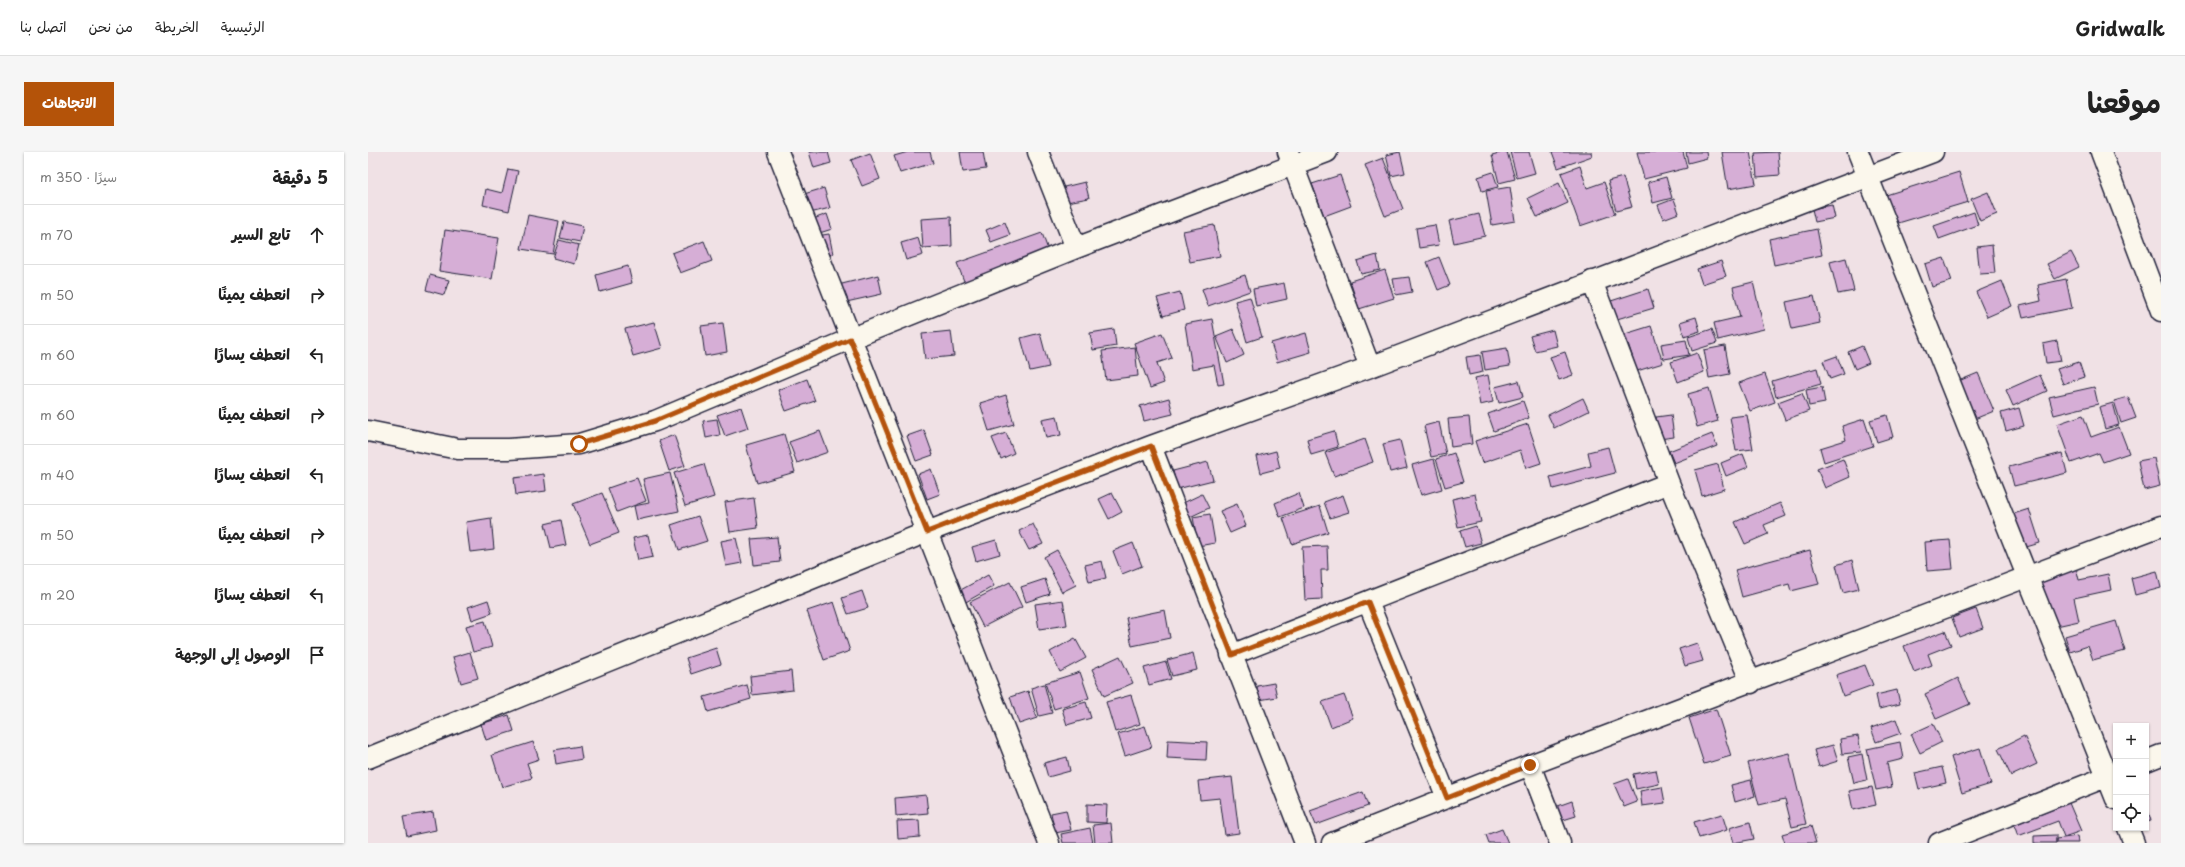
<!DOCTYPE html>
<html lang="ar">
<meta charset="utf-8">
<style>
:root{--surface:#fff;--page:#f6f6f6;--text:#222;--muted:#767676;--line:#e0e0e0;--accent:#b45309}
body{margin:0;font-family:"Playpen Sans","Playpen Sans Arabic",sans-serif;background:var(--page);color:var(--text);direction:rtl}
.controls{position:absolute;right:12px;bottom:12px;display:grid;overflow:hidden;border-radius:0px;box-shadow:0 1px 3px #0004}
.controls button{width:36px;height:36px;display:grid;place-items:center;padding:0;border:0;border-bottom:1px solid var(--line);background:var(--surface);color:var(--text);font:20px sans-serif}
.stop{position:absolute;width:12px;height:12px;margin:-9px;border:3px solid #b45309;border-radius:50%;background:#fff}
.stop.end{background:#b45309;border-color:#fff;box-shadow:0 1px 4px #0008}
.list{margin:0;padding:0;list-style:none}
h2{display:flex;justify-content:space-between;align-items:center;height:52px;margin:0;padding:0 16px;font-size:17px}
h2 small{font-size:13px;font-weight:400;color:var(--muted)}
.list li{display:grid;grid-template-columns:26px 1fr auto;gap:12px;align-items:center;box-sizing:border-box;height:60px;padding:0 16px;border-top:1px solid var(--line)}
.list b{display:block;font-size:15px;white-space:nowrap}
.list em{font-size:13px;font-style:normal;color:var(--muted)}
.icon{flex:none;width:22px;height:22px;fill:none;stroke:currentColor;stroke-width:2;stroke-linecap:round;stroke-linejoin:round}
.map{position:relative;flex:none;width:1793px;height:691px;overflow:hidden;direction:ltr;border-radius:0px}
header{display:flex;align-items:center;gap:24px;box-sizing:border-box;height:56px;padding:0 20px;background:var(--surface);border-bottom:1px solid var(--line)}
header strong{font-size:19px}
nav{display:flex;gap:22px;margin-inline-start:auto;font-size:14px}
.intro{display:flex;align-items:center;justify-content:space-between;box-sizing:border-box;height:96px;padding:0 24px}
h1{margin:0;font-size:28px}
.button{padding:10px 18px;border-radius:0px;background:var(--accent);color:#fff;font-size:14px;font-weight:700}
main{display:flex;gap:24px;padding:0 24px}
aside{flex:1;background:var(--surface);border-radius:0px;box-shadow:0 1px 3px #0004}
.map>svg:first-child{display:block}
.building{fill:#d6aed6;stroke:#22223b}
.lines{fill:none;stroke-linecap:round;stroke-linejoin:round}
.street-casing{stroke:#22223b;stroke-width:23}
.street{stroke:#fbf7ec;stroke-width:20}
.route{stroke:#b45309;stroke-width:5}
</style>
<header>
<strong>Gridwalk</strong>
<nav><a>الرئيسية</a><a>الخريطة</a><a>من نحن</a><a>اتصل بنا</a></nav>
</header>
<div class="intro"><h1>موقعنا</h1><a class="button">الاتجاهات</a></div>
<main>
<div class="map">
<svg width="1793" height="691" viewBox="0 0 1793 691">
<rect width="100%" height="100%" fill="#f0e1e5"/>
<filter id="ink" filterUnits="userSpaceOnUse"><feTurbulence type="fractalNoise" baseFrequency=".025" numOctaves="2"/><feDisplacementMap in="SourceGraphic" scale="8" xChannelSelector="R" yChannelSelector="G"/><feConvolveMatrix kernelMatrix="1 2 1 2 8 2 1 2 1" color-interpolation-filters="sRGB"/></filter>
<g filter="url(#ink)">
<path class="building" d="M441 0H460L463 11 446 16Z
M540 0H562L565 11 532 21 526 4Z
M592 0H615L618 17 595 20Z
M1032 0 1037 21 1023 24 1018 3Z
M1135 0H1139L1147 27 1131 31 1124 3Z
M1142 0H1161L1167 21 1149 26Z
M1184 0H1223L1224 4 1190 16Z
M1269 0H1315L1319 16 1276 27Z
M1318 0H1338L1339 6 1320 11Z
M1354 0H1382L1388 32 1360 37Z
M1410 0 1412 23 1389 25 1387 1Z
M502 1 512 27 494 34 483 8Z
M1015 6 1035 57 1017 64 997 13Z
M1212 14 1219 36 1236 30 1247 62 1212 74 1193 21Z
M140 17 150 19 141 59 115 53 118 37 134 41Z
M1125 20 1130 35 1114 39 1110 25Z
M1591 20 1600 50 1527 72 1518 43Z
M972 23 983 54 956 64 944 32Z
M1255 25 1264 55 1248 59 1240 29Z
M1298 25 1304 46 1285 51 1280 30Z
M717 30 721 46 699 50 696 35Z
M1191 31 1200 51 1169 65 1160 46Z
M1142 35 1147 69 1124 73 1118 39Z
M456 36 462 56 442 61 436 42Z
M1620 40 1629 62 1612 69 1603 47Z
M1306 47 1311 61 1295 67 1290 53Z
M1464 53 1467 66 1447 70 1444 57Z
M1606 60 1610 73 1571 87 1566 74Z
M459 62 464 77 439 85 434 71Z
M1111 62 1117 84 1086 91 1081 69Z
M160 63 191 69 185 102 153 97Z
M583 65 584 94 555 96 553 67Z
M196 70 215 74 212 90 192 86Z
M637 70 642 83 623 90 618 78Z
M846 73 852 104 822 110 815 79Z
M1067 73 1071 93 1051 96 1048 76Z
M1449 77 1454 103 1406 113 1401 87Z
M77 78 131 86 124 127 71 119Z
M674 81 685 112 601 142 589 111Z
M461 82 465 102 445 106 442 85Z
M550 86 555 103 538 108 533 91Z
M191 88 211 93 206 112 185 106Z
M336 89 344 109 312 121 304 101Z
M1624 93 1627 121 1612 122 1609 95Z
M1703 100 1711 115 1687 127 1679 112Z
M1009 103 1012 118 993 122 989 109Z
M1071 105 1082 133 1070 138 1059 110Z
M1478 106 1486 139 1470 142 1462 110Z
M1576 106 1584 129 1564 135 1557 112Z
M1353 109 1358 124 1334 132 1329 117Z
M260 114 264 131 232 140 228 123Z
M1017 118 1026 146 991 157 982 129Z
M62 123 81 128 76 143 58 138Z
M510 123 514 142 474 151 470 133Z
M877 123 882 139 840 154 834 137Z
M1041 125 1044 140 1028 143 1025 127Z
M1698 127 1704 156 1655 166 1652 154 1673 149 1670 133Z
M1634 129 1644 154 1619 165 1608 140Z
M1385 130 1396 177 1350 188 1346 171 1372 165 1365 135Z
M916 131 919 147 888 154 885 137Z
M1280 137 1286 156 1249 167 1243 149Z
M812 140 816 158 795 164 789 146Z
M1446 144 1452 171 1424 177 1418 150Z
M882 145 894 185 879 190 867 149Z
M1328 165 1332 179 1316 184 1312 170Z
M844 167 856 232 850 233 846 213 824 217 817 172Z
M286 170 294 196 265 204 257 177Z
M355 171 359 200 337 204 333 174Z
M1283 174 1295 211 1269 219 1257 182Z
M746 177 748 194 725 198 722 181Z
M865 177 876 203 859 211 848 184Z
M1344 177 1349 191 1324 199 1320 185Z
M1185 178 1189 194 1167 199 1162 184Z
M583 179 586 204 557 207 554 182Z
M672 181 681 215 662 219 653 186Z
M794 181 804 206 789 211 796 231 782 236 766 191Z
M938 181 943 200 909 210 903 191Z
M1318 188 1321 203 1296 207 1293 192Z
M1689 189 1693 209 1678 211 1675 192Z
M1357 194 1362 222 1341 226 1336 198Z
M1494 194 1501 211 1487 217 1480 200Z
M767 195 770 224 738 228 734 199Z
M1139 196 1142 214 1117 218 1114 200Z
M1197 200 1205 223 1191 228 1182 205Z
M1329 201 1336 220 1310 230 1303 210Z
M1112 203 1115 220 1101 223 1098 205Z
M1469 204 1476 222 1462 227 1455 209Z
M1711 210 1716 225 1695 232 1689 217Z
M1449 216 1453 232 1408 245 1404 229Z
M1610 221 1626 259 1604 268 1588 230Z
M1397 222 1407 250 1382 259 1371 231Z
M1120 223 1125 250 1112 253 1107 226Z
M1672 223 1679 239 1645 254 1638 238Z
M439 227 447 249 418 259 410 238Z
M1151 229 1155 245 1131 251 1127 235Z
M1454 235 1457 251 1441 254 1438 238Z
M1726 235 1730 252 1686 263 1681 245Z
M1341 236 1350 269 1329 275 1320 242Z
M1434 241 1441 259 1417 268 1410 250Z
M638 243 646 272 621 279 612 251Z
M1760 245 1768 266 1753 271 1746 249Z
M801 246 805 262 776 269 772 254Z
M1215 246 1221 259 1186 276 1180 263Z
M1155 249 1161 266 1126 279 1120 262Z
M1745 251 1751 273 1737 277 1731 255Z
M373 255 380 276 357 284 349 263Z
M1651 256 1656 274 1638 279 1633 261Z
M1303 263 1306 285 1291 287 1288 265Z
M1379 263 1385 297 1368 299 1362 265Z
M1519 263 1525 285 1509 290 1502 268Z
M1715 263 1723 285 1751 275 1761 301 1735 310 1731 301 1703 311 1689 272Z
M689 264 693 283 678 286 674 267Z
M1101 265 1104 292 1083 295 1080 267Z
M349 267 352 283 338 286 335 269Z
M1496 267 1505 294 1456 310 1452 296 1478 288 1474 274Z
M1071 270 1078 302 1063 305 1056 274Z
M1160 272 1173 311 1158 316 1152 298 1114 311 1107 289Z
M556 278 565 303 548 309 539 284Z
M452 279 460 300 429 311 421 290Z
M966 279 970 295 943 303 939 287Z
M638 281 646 301 633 307 624 286Z
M416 282 427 320 389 331 378 293Z
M1344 282 1349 294 1306 311 1301 299Z
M306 283 317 314 301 319 291 289Z
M997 287 1005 310 966 324 957 301Z
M1032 288 1039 316 1022 320 1015 292Z
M1240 295 1247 321 1185 337 1182 325 1223 314 1220 300Z
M908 299 912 316 893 321 889 304Z
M1086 301 1095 330 1077 335 1068 307Z
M1694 301 1699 321 1646 334 1641 315Z
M1375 302 1380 315 1358 324 1353 311Z
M1786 306 1792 334 1776 338 1770 309Z
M1066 307 1074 337 1053 343 1044 313Z
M1475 307 1482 325 1457 336 1449 317Z
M840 310 845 328 809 337 805 319Z
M336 312 346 345 317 354 306 321Z
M1350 312 1356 337 1334 344 1327 318Z
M563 317 572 342 559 347 550 322Z
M302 321 311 359 269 368 266 354 281 351 275 327Z
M176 322 178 339 148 343 146 326Z
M269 326 278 349 249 360 240 336Z
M234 341 251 381 222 392 205 352Z
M744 341 754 360 741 367 731 347Z
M931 341 936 356 912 365 907 351Z
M834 342 841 356 822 365 815 351Z
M1107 342 1113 370 1090 375 1084 347Z
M975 343 981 360 962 366 956 350Z
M386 346 390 376 362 380 357 350Z
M1412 351 1418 364 1396 373 1400 382 1377 392 1367 370Z
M869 352 878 374 862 381 852 359Z
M952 354 960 380 924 392 915 366Z
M1661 357 1672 391 1648 398 1636 365Z
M842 362 847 391 830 394 825 365Z
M330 364 339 389 311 398 303 373Z
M123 366 126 397 102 400 98 370Z
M193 368 198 393 183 396 177 372Z
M665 372 675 392 661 398 651 379Z
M1108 374 1113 391 1097 395 1092 379Z
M280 383 285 405 270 408 265 386Z
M409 385 412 410 386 413 383 387Z
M368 386 374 411 358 414 353 389Z
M628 388 632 402 608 409 604 395Z
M1582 388 1585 417 1559 419 1557 390Z
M765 391 774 414 754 422 745 399Z
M959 394 960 418H953L954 447 937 448 934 395Z
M689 398 708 433 694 440 676 405Z
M1442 398 1451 432 1423 439 1421 432 1374 445 1367 418Z
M1484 408 1491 437 1475 441 1468 413Z
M734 409 738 426 721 430 717 413Z
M1708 415 1711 428 1740 422 1743 438 1706 446 1711 469 1675 477 1663 424Z
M1789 419 1793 436 1767 443 1763 426Z
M620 423 626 434 596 451 589 440Z
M677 427 682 442 658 450 653 435Z
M642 430 654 455 615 475 602 450Z
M494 439 500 456 480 462 474 446Z
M120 448 124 461 104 468 100 455Z
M695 448 699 473 671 477 667 452Z
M466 450 482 499 456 508 439 459Z
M1608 457 1615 476 1591 485 1584 466Z
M797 458 802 486 764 494 758 466Z
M117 469 124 495 105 500 98 474Z
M1748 469 1757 499 1725 508 1720 494 1702 500 1697 484Z
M1577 479 1583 493 1560 502 1564 513 1546 520 1536 494Z
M707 486 718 506 692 520 682 500Z
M1329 491 1335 509 1317 514 1311 497Z
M348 496 353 512 323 522 318 506Z
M102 500 110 526 93 531 85 505Z
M825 501 829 518 804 524 799 508Z
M752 504 765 531 736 544 724 517Z
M798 510 803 527 781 533 776 516Z
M1497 513 1505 533 1475 544 1468 523Z
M423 519 425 538 384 543 382 524Z
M712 520 721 546 686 557 677 531Z
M1590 526 1602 552 1568 567 1557 542Z
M906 531 909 545 891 548 889 534Z
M676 532 684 561 671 564 663 536Z
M379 533 383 547 340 560 336 545Z
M1529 538 1532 552 1511 557 1508 543Z
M660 539 669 566 651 572 642 545Z
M763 543 772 572 747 580 738 550Z
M976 543 985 566 963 575 954 550Z
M718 550 723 566 699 573 694 557Z
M1348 557 1363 604 1336 612 1321 566Z
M141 563 146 579 118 588 113 572Z
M1528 567 1533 581 1508 590 1503 576Z
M1565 572 1574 590 1552 601 1543 582Z
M777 574 784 595 757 604 750 582Z
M1490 584 1493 600 1474 602 1472 587Z
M1656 584 1669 612 1643 624 1630 597Z
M800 588 839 590 838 608 799 606Z
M165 590 171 607 159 611 164 626 134 635 124 603Z
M1532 590 1535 607 1519 611 1524 635 1508 638 1499 597Z
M1465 593 1470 609 1451 615 1446 598Z
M212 594 214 607 188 612 186 598Z
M1612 596 1623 632 1594 641 1583 605Z
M1421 601 1438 672 1424 675 1417 647 1391 653 1380 611Z
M1494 602 1499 628 1486 631 1480 605Z
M699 605 702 619 680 625 676 611Z
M1574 615 1578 631 1551 637 1547 621Z
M1288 618 1291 632 1268 637 1265 622Z
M864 625 871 681 857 683 852 646 832 648 830 629Z
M1260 627 1269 650 1256 655 1246 632Z
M1383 628 1387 644 1367 650 1363 633Z
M1294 635 1297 651 1274 654 1272 639Z
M1504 635 1508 653 1485 658 1481 639Z
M995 640 1000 654 948 673 942 659Z
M558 643 560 661 528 664 527 646Z
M1204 649 1208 664 1192 669 1187 655Z
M1701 651 1713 679 1696 685 1690 669 1650 684 1646 673Z
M1778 651 1783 669 1778 670Z
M719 652 739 653 738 671 719 670Z
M698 658 703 678 687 681 683 661Z
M65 660 68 678 39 684 35 665Z
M1354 662 1359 678 1331 686 1326 670Z
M551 668 552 685 530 687 529 669Z
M1382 670 1386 687 1365 691 1361 676Z
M743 671 745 691H727L725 673Z
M1443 674 1448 691H1417L1414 682Z
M722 676 725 691H695L693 682Z
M1134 677 1140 691H1121L1118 683Z
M1688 683V691H1666V684Z
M1709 684 1710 691H1688V687Z"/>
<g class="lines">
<defs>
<path id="street" d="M410 0 681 691
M670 0 708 96
M920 0 1002 215
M1490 0 1748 647
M1733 0 1793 159
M1224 129 1301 331 1383 531
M0 279 90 297H141L211 292 287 269 482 187 708 96 959 0
M783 294 937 691
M1000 450 1079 646
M863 503 1301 331
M0 606 559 380 783 294 1002 215 1565 0
M1778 609 1793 603
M1162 613 1192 691
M1760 676 1766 691
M964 691 1162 613 1793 374
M1571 691 1748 621"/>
</defs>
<use href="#street" class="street-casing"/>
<use href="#street" class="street"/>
</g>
</g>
<g class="lines" filter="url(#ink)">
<path class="route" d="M211 292 287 269 482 187 559 380 783 294 864 503 1000 450 1079 646 1162 613"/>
</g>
</svg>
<div class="controls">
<button>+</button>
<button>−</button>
<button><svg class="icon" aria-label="locate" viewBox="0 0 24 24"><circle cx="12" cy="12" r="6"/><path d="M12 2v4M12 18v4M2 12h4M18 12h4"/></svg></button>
</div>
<div class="stop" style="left:211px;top:292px"></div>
<div class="stop end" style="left:1162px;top:613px"></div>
</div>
<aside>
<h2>5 دقيقة<small>سيرًا · 350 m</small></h2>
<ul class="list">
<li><svg class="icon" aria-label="ahead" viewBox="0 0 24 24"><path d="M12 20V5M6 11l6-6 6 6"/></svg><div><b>تابع السير</b></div><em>70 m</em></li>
<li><svg class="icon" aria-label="right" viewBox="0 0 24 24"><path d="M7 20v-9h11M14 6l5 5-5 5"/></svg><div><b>انعطف يمينًا</b></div><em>50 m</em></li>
<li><svg class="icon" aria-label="left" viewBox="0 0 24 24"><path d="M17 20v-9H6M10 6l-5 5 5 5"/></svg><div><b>انعطف يسارًا</b></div><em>60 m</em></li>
<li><svg class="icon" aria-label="right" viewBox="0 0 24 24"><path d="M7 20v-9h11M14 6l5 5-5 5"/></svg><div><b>انعطف يمينًا</b></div><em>60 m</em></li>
<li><svg class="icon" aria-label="left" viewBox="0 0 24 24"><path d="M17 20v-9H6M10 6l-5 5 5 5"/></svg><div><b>انعطف يسارًا</b></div><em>40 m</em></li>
<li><svg class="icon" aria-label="right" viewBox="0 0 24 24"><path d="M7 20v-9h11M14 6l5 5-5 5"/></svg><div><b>انعطف يمينًا</b></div><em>50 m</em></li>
<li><svg class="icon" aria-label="left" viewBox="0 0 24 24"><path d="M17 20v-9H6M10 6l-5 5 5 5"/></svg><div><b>انعطف يسارًا</b></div><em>20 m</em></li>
<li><svg class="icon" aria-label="arrive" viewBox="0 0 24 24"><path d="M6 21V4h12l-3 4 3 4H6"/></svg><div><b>الوصول إلى الوجهة</b></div></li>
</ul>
</aside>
</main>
